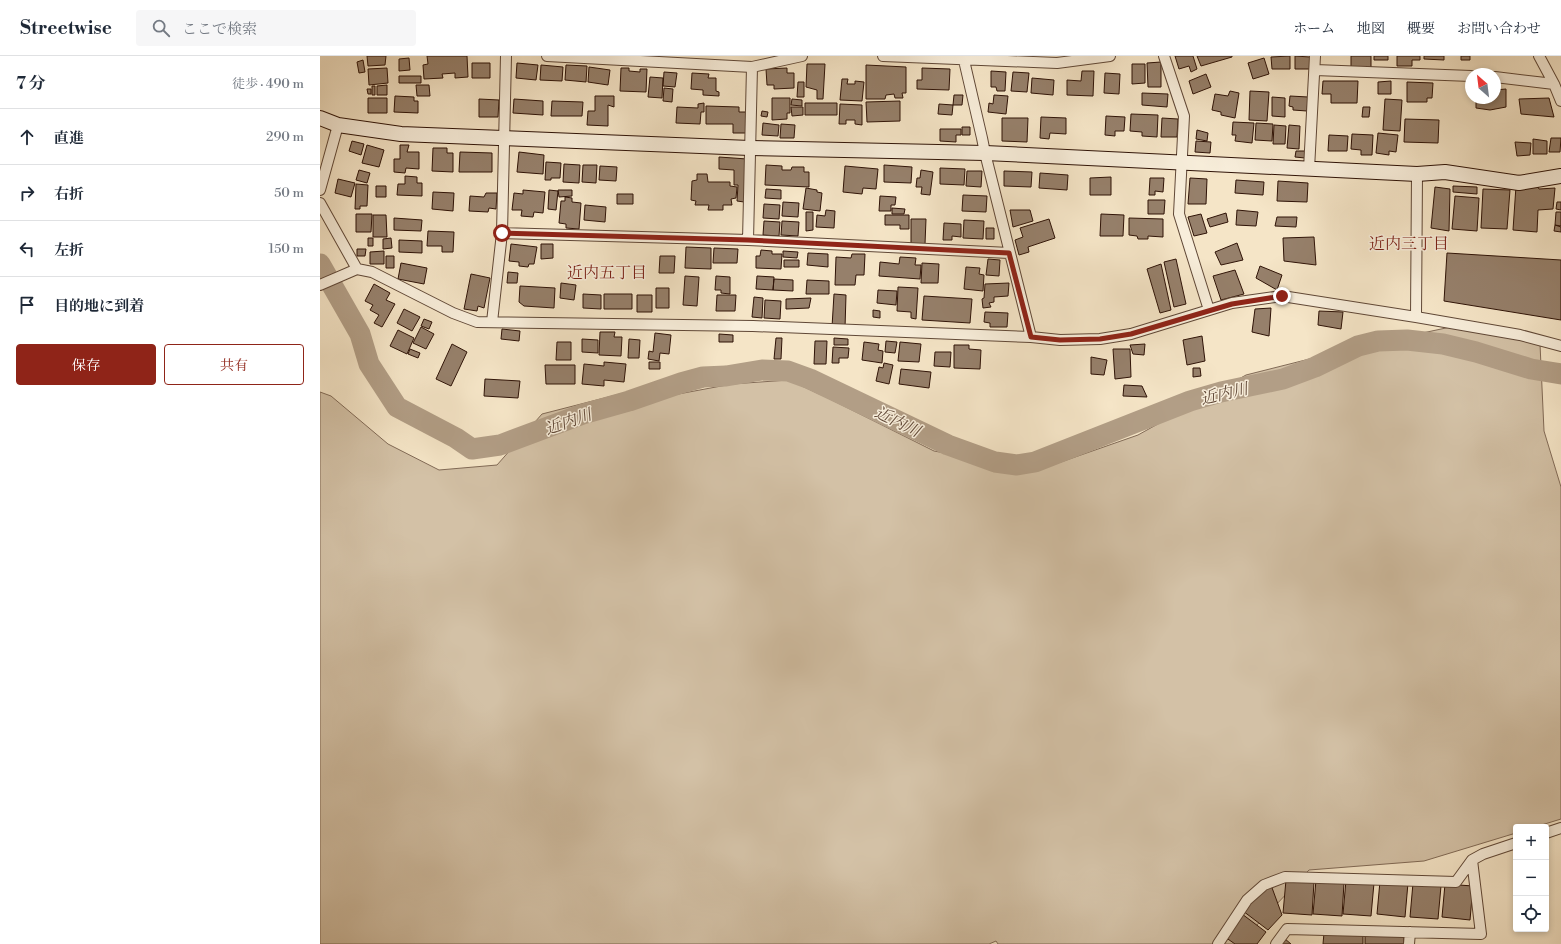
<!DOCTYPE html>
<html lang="ja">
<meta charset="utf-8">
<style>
:root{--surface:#fff;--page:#f6f6f7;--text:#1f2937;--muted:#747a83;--line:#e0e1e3;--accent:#8f2418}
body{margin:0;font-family:"Libre Bodoni","Noto Serif JP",serif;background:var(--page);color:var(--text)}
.controls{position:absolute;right:12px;bottom:12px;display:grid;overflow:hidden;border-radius:4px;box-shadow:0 2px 6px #0003}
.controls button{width:36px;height:36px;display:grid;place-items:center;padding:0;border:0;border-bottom:1px solid var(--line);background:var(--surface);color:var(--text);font:20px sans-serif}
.compass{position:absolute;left:1145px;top:12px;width:36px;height:36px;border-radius:50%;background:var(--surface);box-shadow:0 2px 6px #0003;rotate:332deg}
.stop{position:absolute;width:12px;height:12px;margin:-9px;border:3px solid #8f2418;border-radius:50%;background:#fff}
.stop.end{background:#8f2418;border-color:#fff;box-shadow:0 1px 4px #0008}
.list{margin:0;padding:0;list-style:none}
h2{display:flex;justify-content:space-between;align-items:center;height:52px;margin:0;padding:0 16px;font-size:17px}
h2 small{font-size:13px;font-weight:400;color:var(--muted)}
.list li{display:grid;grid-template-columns:26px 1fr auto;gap:12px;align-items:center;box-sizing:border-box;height:56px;padding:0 16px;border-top:1px solid var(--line)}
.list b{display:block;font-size:15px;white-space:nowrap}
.list em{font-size:13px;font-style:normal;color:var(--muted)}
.actions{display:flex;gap:8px;padding:12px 16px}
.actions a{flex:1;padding:9px 0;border:1px solid var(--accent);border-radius:4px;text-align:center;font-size:14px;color:var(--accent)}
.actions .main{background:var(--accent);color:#fff}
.icon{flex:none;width:22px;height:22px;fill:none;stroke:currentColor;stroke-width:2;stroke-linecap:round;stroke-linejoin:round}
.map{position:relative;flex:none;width:1241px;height:888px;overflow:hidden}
header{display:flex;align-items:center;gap:24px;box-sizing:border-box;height:56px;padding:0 20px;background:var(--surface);border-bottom:1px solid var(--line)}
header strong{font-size:19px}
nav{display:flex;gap:22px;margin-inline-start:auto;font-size:14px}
.search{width:280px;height:36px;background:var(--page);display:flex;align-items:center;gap:10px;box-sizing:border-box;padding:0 14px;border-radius:4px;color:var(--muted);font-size:15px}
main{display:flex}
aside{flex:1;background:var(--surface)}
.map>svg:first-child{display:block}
.green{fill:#d3c1a6;stroke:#816a56}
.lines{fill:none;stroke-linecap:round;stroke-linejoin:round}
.river{stroke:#b29e86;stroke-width:21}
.building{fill:#96806b;stroke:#2f1307}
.street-casing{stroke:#604837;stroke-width:12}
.secondary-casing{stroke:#2f1307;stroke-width:16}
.street{stroke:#f8eedb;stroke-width:10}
.secondary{stroke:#f8eedb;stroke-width:14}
.route{stroke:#8f2418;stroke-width:5}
.labels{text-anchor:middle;stroke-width:3;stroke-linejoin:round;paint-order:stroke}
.neighbourhood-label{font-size:16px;fill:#7a1f14;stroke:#f8eedb}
.water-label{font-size:16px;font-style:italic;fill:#634b3a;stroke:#f8eedb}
</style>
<header>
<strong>Streetwise</strong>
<div class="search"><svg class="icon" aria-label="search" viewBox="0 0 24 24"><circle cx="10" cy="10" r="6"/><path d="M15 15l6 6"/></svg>ここで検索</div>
<nav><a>ホーム</a><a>地図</a><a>概要</a><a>お問い合わせ</a></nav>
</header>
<main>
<aside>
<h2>7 分<small>徒歩 · 490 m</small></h2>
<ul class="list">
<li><svg class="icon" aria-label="ahead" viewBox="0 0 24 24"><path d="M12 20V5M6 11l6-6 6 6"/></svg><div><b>直進</b></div><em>290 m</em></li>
<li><svg class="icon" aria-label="right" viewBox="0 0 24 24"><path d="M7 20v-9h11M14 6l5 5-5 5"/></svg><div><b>右折</b></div><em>50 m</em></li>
<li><svg class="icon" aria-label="left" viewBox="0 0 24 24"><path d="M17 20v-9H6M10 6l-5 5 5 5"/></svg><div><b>左折</b></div><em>150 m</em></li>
<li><svg class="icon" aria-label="arrive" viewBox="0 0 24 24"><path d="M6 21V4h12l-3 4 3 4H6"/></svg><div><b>目的地に到着</b></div></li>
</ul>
<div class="actions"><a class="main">保存</a><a>共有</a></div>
</aside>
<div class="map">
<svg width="1241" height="888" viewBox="0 0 1241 888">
<rect width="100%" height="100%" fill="#f5e5c7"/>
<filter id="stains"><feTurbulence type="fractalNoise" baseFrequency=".005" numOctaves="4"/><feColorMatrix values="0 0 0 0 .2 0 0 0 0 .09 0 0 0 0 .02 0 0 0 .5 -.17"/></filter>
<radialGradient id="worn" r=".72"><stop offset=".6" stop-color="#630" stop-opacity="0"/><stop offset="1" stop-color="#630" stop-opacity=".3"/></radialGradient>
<path class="green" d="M1140 269 1220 288 1224 375 1241 431V763L1215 771H1196V777L1104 805 989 814 919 888H678L676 885 669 888H0V336L11 340 68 388 119 414 177 409 222 358 300 338 353 339 412 328 469 324 510 343 614 395 718 414 818 379 926 319 1041 290Z"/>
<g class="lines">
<path class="river" d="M0 208 40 278 49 308 77 351 136 382 152 393 180 389 263 358 309 345 361 327 383 321 406 320 442 314 468 315 490 323 628 389 675 406 697 409 715 406 870 345 901 336 963 323 995 311 1038 290 1058 285 1087 284 1123 288 1156 296 1211 313 1241 318"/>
</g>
<path class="building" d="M47 0H66L65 9 48 10Z
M107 0H147L148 21 135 22V17L122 18 123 22 104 23 103 9 108 8Z
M855 0H873L877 13 871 16 869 10 859 13Z
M877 0H912V1L881 10Z
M970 0V13H952L951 1Z
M975 0 990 1V13H975Z
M1031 0H1051V12H1031Z
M1054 0H1068V4H1054Z
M1077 0H1100V4H1092V10H1077Z
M1104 0H1124V4L1104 3Z
M1141 0H1150V4H1141Z
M89 2 90 14 79 15V3Z
M944 2 949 18 933 23 928 7Z
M43 4 45 16 39 17 37 6Z
M841 6V31H828L827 7Z
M152 7H170V22H152Z
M197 7 218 9 216 24 196 22Z
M487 8H505L503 43H497V34L486 31Z
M812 8H825V27L812 28Z
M221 9 243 11 242 25 220 24Z
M246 9 267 10 266 26 245 24Z
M546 9 586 11V37H582L583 42H575L574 38 566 39 565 43H546Z
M269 11 290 14 288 29 268 26Z
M67 12 68 27 49 29 48 13Z
M301 12H309V15L320 16V13H327L326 36 300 35Z
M467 12V17H474V32L454 33V29H447L446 13Z
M602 12 630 13 629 34 597 33V24H602Z
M671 15 686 16 685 35H677L676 31H671Z
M762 15H774L773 40 747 39V24L761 25Z
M344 16 357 17 355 31 343 30Z
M693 16 709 17 707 36 691 35Z
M372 17 389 18 388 22H396V35L399 36V40L383 39V34L371 33Z
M785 17 800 18 799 38 784 37Z
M886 18 891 31 873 38 869 25Z
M79 20H101V27H79Z
M330 21 343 22 342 42 328 41Z
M712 22 734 24 733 39 711 37Z
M522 23H528L527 28H535V25L544 26 542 45 520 44Z
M1003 25H1038L1037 47H1011V38H1002Z
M1071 25V38H1058V26Z
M478 26H484V41H477Z
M1087 26 1113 27 1112 42H1107V46H1087Z
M67 29V39H57V30Z
M96 29H109L110 40H97Z
M52 30H55V39H52Z
M344 32 353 33 352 46 343 45Z
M47 33H51V38H48Z
M1186 33V51L1170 54 1156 52V42H1175V34Z
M910 35 919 37 915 62 901 59V56L892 54 895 38 908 40Z
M930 35 949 36 947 65 929 64Z
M822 37 848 38 847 51 822 49Z
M634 39H643L642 49H633Z
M674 39 688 40 686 58 668 56 669 47 673 48Z
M75 40 94 41V45H98V57L74 56Z
M275 40H294V51L288 49V70L267 69 268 55H275Z
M970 40 988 41 987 55 973 54V51L969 50Z
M952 41 965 42V61L952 60Z
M48 42H67V57H48Z
M452 42H470V57H467V63L452 64Z
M1229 42 1234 61 1201 58 1199 43Z
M159 43 179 44 178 61H159Z
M194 43 223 45V59L193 57Z
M472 43 482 44V50L471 49Z
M1065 43 1082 44 1080 75 1063 74Z
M232 45 263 46 262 60H231Z
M580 45V65L547 66 546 46Z
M384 47V56H381L380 68 356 67 357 51 378 52V48Z
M485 47H517V59H485Z
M520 48 542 49V69L535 68V64H526V68H519Z
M619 48 633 49 632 59 618 58Z
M386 50 419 51V56H426V77H413V68H386Z
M471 51H483V59L472 60Z
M1043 51H1050L1049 61H1042Z
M442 55 448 56 447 61 441 60Z
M811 58 838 59 837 81 822 80V76L810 75Z
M786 60 805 61 804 75H795V80L785 79Z
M721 61 746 62V78L730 77 729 83 720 82Z
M682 62H708L707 86 682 85Z
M842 62 858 63 857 81H841Z
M1085 63 1119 64 1118 87 1084 86Z
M913 66 934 67 932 87 915 85 916 79H912Z
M443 67 459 69 458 80 442 79Z
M936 67 953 68 952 85 935 84Z
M461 68 475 69 474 82H460Z
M954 69 966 70 965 88H953Z
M969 69 980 70 979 93 967 92Z
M642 71H650V79H642Z
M620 73H641V79H636V86L620 85Z
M877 74 888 77 887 85 876 83Z
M1058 77 1078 79 1076 96 1069 95V99L1056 97Z
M1032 78 1053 79 1052 99H1041V94L1031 93Z
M1009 79 1028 80 1027 95H1008Z
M1231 82H1241L1240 96H1229Z
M1213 83 1227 85V98H1213Z
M32 85 44 88 41 99 29 95Z
M876 85 891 86 890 97 875 96Z
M1195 86 1211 87 1210 99 1197 100Z
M47 89 64 94 59 111 42 107Z
M80 89H89L87 96H99V113L86 112 85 117 74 116V103H80Z
M113 92H127V97H133V116L112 115Z
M976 95H985V102L975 101Z
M140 96 172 97V116H139Z
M199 96 224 99 223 118 197 116Z
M399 101 427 103 424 146 417 145 418 129H414V114L399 113Z
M226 106 241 107 240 122H231V124H225Z
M244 108 260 109 259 127 243 126Z
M263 109H277L276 127 262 126Z
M446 109 462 110V114H471L472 111H484V116H489V131L445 129Z
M564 109 592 111 591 127 564 126Z
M280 110 297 111 296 125 279 124Z
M525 110 558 113 556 133 543 132 542 138 523 136Z
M620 112 645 113 644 129 620 128Z
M39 114 50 117 47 127 36 124Z
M601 114 613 116 610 139 601 138 602 131H596L597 122H600Z
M647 115H662L661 131 646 130Z
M684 115 712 116 711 131 684 130Z
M720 117 748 119 747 134 719 132Z
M377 118H387L388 126H410V130L417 131 416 142 411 143 412 149H403V154H388L389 149H375L376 145 371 144 372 125 377 124Z
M85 120 97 121V127H102V140L77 139 78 128H85Z
M791 121V139H770V122Z
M830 122H844L843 136 835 135V139H829Z
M870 122 887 123 886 148H868Z
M18 123 35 127 31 141 15 137Z
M916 124 944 126 943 139 915 137Z
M958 125 988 127 987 146 957 145Z
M36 128 48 129 47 150H40V153H35Z
M1216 128 1219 133 1235 132 1233 153 1218 154 1217 176 1193 174 1196 130Z
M56 130H66V141H56Z
M1133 130 1157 131V138L1133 136Z
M1115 131 1130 133 1129 175 1111 172Z
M486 132 497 134V136L502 137 500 155 483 153Z
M446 133 461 134V143L445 142Z
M1163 133 1190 134 1187 173 1161 172Z
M203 134 225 136 223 157 214 156 213 161 201 160 202 154H192L194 137 203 138Z
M229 134 238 135 236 154 228 153Z
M238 134H252V140L239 141Z
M113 136 134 137 133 155 112 153Z
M166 137H177L176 153 169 152 168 156 149 155 150 140 164 141Z
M297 138H313V148H297Z
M643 139 667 140 666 156 642 155Z
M560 140 576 141 575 149H571V155H559Z
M1135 140 1159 142 1157 175 1132 173Z
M245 141 252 142V146L261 147 259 173 246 172V168L239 167 241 145H245Z
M828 144H845L844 158H828Z
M463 146 479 147 478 161 462 160Z
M1237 146H1241V154L1236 153Z
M444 148 460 149 459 163 443 162Z
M265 149 286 151 285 166 264 164Z
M572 152 585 153 584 158H572Z
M506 154 515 155 514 172 496 171 497 159 505 160Z
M690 154H710L713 165 693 171Z
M917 154 938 156 936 170 916 169Z
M486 156H493V174L486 175Z
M1236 156H1241V170L1235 169Z
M906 157 908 166 890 171 887 163Z
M36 158H52L51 176H36Z
M781 158 804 159 803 180H780Z
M881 158 887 177 874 180 868 161Z
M53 159H66L67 181H53Z
M565 159H589V173H580V169H565Z
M957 161H977L976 171 955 170Z
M74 162 102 164 101 175 74 174Z
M809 162 843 163V181L828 180V183H818L817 180 809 179Z
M591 163H606L605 188H591Z
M729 163 735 182 708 191 709 196 699 199 695 184 703 181 700 172Z
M644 164 664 165 663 183 643 182Z
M444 165 460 166 459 180 443 179Z
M462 165 479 166 478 180 461 179Z
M624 167 641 168V181L632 180V184H623Z
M1235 169 1241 171V176L1234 175Z
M666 172H674V183H666Z
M108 175 134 176 133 196H122V190H107Z
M994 181 996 209 964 205 963 182Z
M48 182H53V190H48Z
M71 182 72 192 63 193V183Z
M79 184 102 185V197L79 196Z
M917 187 923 204 901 209 895 196Z
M191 188 217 191 214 208H209L208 211 199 210V206L189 205Z
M221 188H233V202L221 203Z
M366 191 391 192V213L365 212Z
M394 192 418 193 417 207H393Z
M37 193H46L45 200H37Z
M441 194 452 195V198H462L461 213 436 212V200H440Z
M64 195V208H50V196Z
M463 195 478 196 477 202 463 201Z
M488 197 508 198V211L487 209Z
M1127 197 1241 204V264L1124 245Z
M532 198H545L544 219H536L535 229H515L516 201 531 202Z
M66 200H74V212H66Z
M340 200H355L354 217H339Z
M580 201 596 202 595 209H601L600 223 559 220 560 206 579 208Z
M668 203 680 204 679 220 666 219Z
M856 203 866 248 854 251 844 206Z
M464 204H479V211H464Z
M81 207 107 212 104 228 78 223Z
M602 207 619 208 618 227H601Z
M841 208 851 254 840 257 827 213Z
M940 210 962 219 957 234 936 222Z
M646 211 660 212 659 218 664 219 663 235 644 233Z
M915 214 924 238 901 244 893 220Z
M188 216 198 217 197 227H187Z
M151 218 170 222 164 252 158 250 157 255 144 253Z
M365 220 379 221 377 250 363 249Z
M396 220 410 221V238L401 237V234H395Z
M437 220 454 221 453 234 436 233Z
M454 223 473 224V235L453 234Z
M487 224 509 225V238H486Z
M241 227 256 229 254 244 240 242Z
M689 227 688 240 674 241V246L669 247 671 251 663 252 662 243 664 242 665 228Z
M54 228 70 237 66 244 75 248 62 271 54 267 59 259 50 254 53 249 45 245Z
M200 230 235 232 234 252 204 250 199 246Z
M578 231 598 232 596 263 591 262V256L577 255Z
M336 232H349V252H336Z
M558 234 577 235 576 249 557 247Z
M263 238 281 239V253L263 252Z
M284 238H312V253H284Z
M514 238 526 239 525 272 512 271Z
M317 239H332V256H317Z
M397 239H416L415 255H396Z
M604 240 652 243 650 267 602 264Z
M434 241 443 242 442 262 432 261Z
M491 242 489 252 466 253V243Z
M445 244 461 245 460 263 444 262Z
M951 252 949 280 932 276 935 253Z
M84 253 100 261 92 275 77 267Z
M553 254 560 255V262L553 261Z
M999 255 1023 256 1021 273 998 269Z
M665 256 688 257 687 271H670V267L664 266Z
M104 263 112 266 109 273 101 270Z
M101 271 114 278 106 293 93 287Z
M182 273 200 275 199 285 181 283Z
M78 274 94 282 87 298 70 290Z
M280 276H295L294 281H302L301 300 279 299Z
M335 277 351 279 349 298 340 297 339 305 328 303 329 295 333 296Z
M399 278 413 279V286H399Z
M882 280 885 305 867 309 863 284Z
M456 282H462L461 303H454Z
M514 282 528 283V289H514Z
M262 283 278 284V297L262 296Z
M309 283 320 284 319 302H308Z
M495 285H507L506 308H494Z
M566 285 577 286 575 297 565 296Z
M237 286H251V304H236Z
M544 286 559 288 558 294 563 295 562 307 542 304Z
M580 286 601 288 599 306 578 305Z
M132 288 147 296 131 330 116 323Z
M825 288 824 299 813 298 810 289Z
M634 289H649V293L661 294 660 313 634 312Z
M513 291 529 292 528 302H519V307H512Z
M90 293 100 297 98 302 88 298Z
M793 293H810L811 321 795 323Z
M615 296H631L630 311 614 310Z
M771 301 787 304 784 319 771 318Z
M284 306 306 308 304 326 284 324V330L262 328 264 308 284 310Z
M329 306H340V313H329Z
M564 307 573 309 569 328 556 325 559 311 563 312Z
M225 309H255V328H226Z
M873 312H880L881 320 873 321Z
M581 313 611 316 609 332 579 328Z
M165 323 200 325 198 342 164 340Z
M804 329 822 330 827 341 803 340Z
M966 824 994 826 992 859 963 857Z
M996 824 1024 827 1022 860 993 858Z
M1026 824 1054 827 1051 860 1023 858Z
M1060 825 1088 827 1085 861 1057 858Z
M1093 827 1121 830 1118 863 1090 861Z
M1125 828 1153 830 1150 864 1122 861Z
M951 829 962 859 948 874 923 855 945 833Z
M922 858 946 876 937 888H915L905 881Z
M1004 877 1043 878V888H1003Z
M1045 879 1084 880V888H1045Z
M964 882 971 888H960Z"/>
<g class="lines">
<defs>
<path id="street" d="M186 0 182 177 428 184 689 197
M227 0 432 11 482 0
M563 0 737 7 790 0
M643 0 662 82 665 97 711 281
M844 0 864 60 859 158 889 254
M1219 0 1234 28
M995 14 1151 20
M1175 21 1234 28 1241 45
M989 113 995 0
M0 134 18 69
M0 147 37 213 52 216 133 257 157 266 433 270 711 281 740 284 780 283 811 278 912 247 962 240 1096 261 1200 279 1241 290
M428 184 432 11
M0 229 37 213
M1096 261 1097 118
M172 266 182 177
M1226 777 1241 772
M898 888 927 844 944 829 965 821 1136 826 1152 804 1163 798 1196 787
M956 888 967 873 1161 878 1152 804
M1089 888 1090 876"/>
<path id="secondary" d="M0 62 18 69 81 78 430 92 665 97 1097 118 1125 116 1199 127 1241 120"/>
</defs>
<use href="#street" class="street-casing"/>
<use href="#secondary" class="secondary-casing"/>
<use href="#street" class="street"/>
<use href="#secondary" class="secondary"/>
</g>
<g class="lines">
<path class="route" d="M182 177 428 184 689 197 711 281 740 284 780 283 811 278 912 248 962 240"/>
</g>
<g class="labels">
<g class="neighbourhood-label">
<text x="1089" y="193">近内三丁目</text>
<text x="287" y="222">近内五丁目</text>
</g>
<g class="water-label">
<text transform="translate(904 337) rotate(-13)" y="6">近内川</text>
<text transform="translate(248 365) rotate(-19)" y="6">近内川</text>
<text transform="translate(578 365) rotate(26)" y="6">近内川</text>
</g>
</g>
<rect width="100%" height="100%" filter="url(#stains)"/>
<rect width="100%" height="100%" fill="url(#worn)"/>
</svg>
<div class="controls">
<button>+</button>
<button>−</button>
<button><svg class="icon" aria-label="locate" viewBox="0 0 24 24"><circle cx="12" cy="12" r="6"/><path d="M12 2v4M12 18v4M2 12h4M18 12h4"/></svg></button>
</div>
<svg class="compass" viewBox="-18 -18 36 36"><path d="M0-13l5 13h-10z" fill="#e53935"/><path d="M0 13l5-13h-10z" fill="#747a83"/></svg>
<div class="stop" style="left:182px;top:177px"></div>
<div class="stop end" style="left:962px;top:240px"></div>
</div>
</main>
